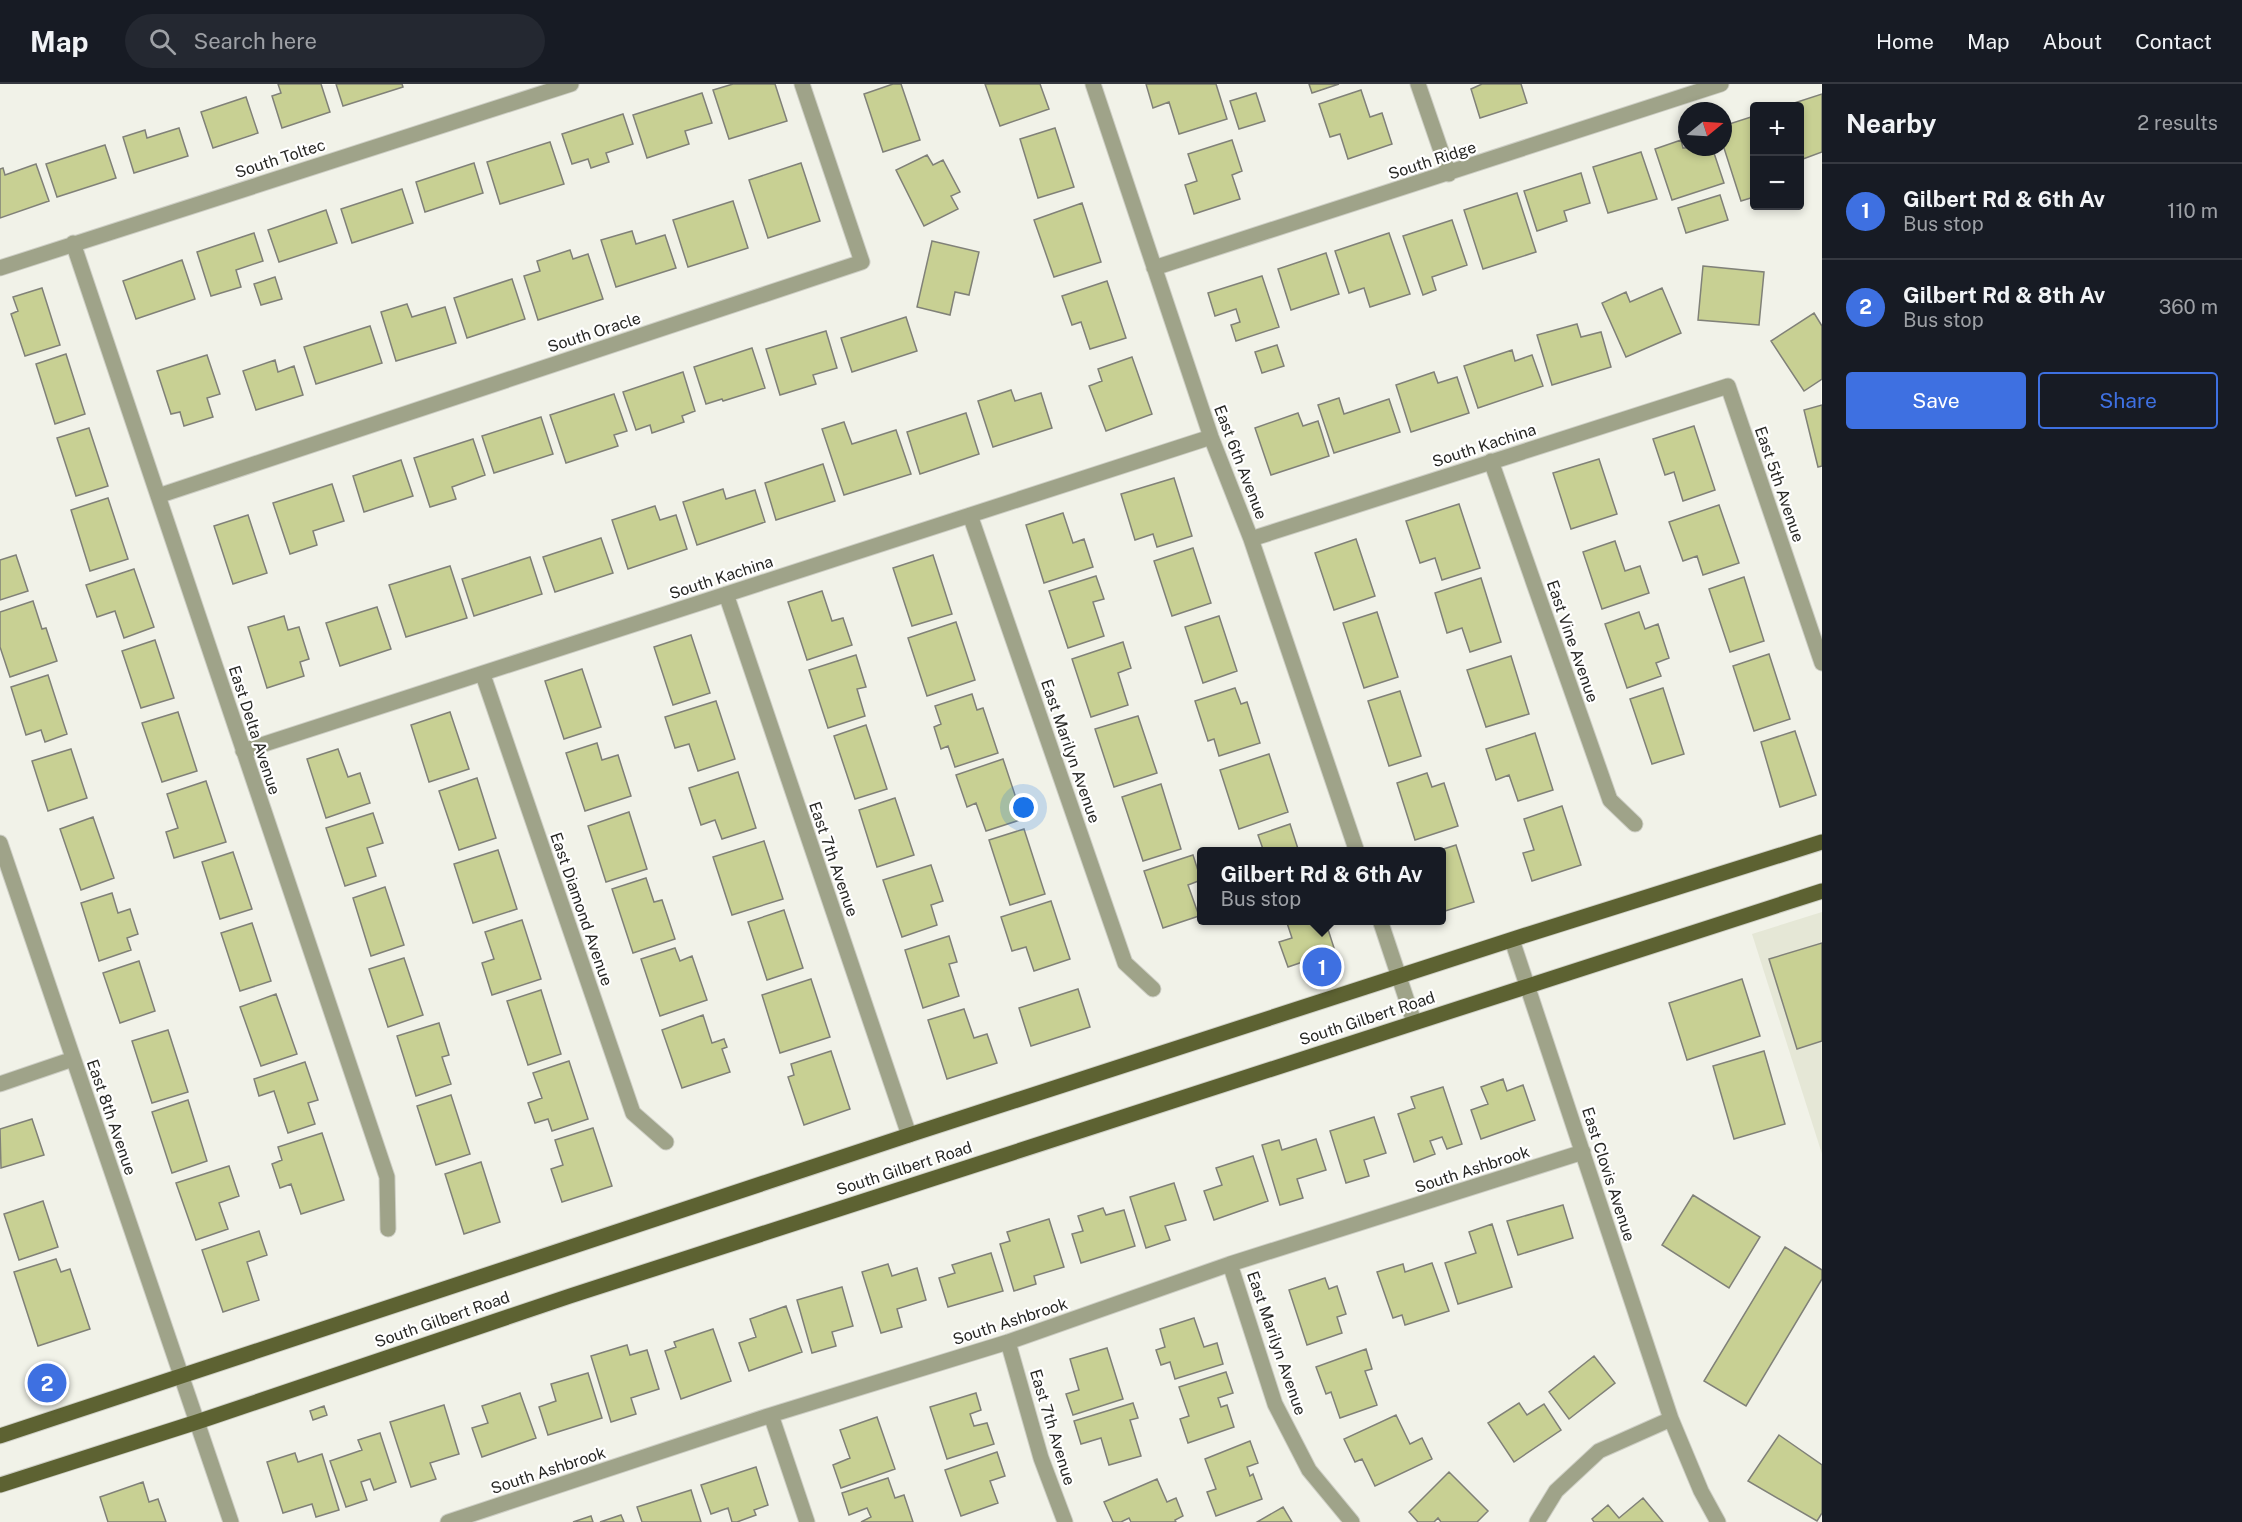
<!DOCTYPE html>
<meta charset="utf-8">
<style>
:root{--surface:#171b24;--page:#242831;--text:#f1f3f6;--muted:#9ea1a6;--line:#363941;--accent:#3e70e1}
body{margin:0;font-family:"Public Sans",sans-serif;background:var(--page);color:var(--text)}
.controls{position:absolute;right:18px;top:18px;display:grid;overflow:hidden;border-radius:6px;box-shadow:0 3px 9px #0003}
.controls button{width:54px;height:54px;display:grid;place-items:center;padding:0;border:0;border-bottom:2px solid var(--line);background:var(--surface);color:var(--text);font:30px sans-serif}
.compass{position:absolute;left:1678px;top:18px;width:54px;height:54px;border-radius:50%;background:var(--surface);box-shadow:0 3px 9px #0003;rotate:72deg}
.you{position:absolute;left:1024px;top:724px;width:21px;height:21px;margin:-15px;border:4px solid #fff;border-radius:50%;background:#1a73e8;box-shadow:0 0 0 9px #1a73e833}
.badge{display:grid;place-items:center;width:39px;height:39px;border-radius:50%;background:var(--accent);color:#fff;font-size:20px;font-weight:700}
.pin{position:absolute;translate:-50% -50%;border:3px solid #fff;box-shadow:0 2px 6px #0006}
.popup{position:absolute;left:1197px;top:763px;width:249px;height:78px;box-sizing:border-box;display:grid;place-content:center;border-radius:6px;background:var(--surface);filter:drop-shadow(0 2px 4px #0005);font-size:20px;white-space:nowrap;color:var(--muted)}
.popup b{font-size:22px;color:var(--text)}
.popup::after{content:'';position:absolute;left:50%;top:100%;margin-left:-12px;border:12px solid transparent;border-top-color:var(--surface)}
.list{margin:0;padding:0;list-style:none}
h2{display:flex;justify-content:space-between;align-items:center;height:78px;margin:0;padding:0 24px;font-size:26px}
h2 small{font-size:20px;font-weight:400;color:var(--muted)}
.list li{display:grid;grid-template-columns:39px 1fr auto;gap:18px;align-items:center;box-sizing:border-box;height:96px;padding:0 24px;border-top:2px solid var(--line)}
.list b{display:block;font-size:22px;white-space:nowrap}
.list p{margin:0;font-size:20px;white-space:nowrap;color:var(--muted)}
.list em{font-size:20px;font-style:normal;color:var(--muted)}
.actions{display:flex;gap:12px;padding:18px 24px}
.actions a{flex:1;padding:14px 0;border:2px solid var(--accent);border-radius:6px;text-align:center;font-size:21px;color:var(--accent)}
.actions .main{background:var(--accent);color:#fff}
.icon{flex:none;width:33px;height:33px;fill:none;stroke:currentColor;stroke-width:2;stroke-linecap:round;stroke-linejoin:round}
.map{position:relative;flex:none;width:1822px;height:1438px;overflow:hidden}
header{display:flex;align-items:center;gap:36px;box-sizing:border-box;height:84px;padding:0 30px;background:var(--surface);border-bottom:2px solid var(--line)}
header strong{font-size:28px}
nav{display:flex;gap:33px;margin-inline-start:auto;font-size:21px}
.search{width:420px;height:54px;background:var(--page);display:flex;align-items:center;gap:15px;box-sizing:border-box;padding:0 21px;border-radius:33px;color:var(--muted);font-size:22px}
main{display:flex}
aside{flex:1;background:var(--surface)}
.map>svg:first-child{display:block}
.built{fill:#e5e7d6}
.building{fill:#c8d093;stroke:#808178;stroke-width:1.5}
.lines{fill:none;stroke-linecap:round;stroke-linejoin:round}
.minor-casing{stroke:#cdcec5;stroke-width:17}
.primary-casing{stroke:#cdcec5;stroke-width:17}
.minor{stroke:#9fa389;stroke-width:15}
.primary{stroke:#5d6232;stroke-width:15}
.labels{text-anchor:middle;stroke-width:4.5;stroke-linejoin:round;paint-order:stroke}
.street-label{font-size:16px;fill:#282825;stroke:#fff}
</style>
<header>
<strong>Map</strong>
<div class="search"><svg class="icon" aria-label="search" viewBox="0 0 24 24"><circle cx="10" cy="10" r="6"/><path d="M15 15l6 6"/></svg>Search here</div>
<nav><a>Home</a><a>Map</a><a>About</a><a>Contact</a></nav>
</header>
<main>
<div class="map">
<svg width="1822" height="1438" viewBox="0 0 1822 1438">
<rect width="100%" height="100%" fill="#f1f2e8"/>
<path class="built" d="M1822 828V1070L1752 850Z"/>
<path class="building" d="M278 0H321L330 28 282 44 272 12 281 9Z
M336 0H402L403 3 343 22Z
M733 0H775L787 37 729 55 713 6Z
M893 0H901L920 56 883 68 864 10Z
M985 0H1040L1049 25 1000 42Z
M1146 0H1216L1227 35 1179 50 1169 18 1153 24Z
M1309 0H1339L1312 9Z
M1482 0H1521L1527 19 1480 34 1471 5Z
M1361 6 1370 33 1382 29 1392 60 1348 75 1340 50 1330 53 1319 20Z
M702 9 712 39 685 47 689 60 647 74 633 31Z
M1256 9 1265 37 1239 45 1230 17Z
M1822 10V68L1803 75 1800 65V22H1785Z
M246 13 258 49 213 64 201 28Z
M623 30 633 60 606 69 609 78 591 84 588 75 572 80 562 50Z
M1754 32V113L1741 117 1723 61V42Z
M179 44 188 72 134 89 123 53 145 46 147 54Z
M1055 44 1074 103 1038 114 1020 55Z
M1232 56 1242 87 1232 91 1240 115 1194 130 1185 101 1197 97 1188 70Z
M1681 56 1683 64 1712 63 1724 99 1672 116 1655 65Z
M550 58 564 100 500 120 487 78Z
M105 61 116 94 57 113 46 80Z
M1641 68 1657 115 1608 129 1593 83Z
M927 71 933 81 943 76 960 108 951 112 958 125 924 142 896 86Z
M474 79 483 109 425 128 416 98Z
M801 79 820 137 768 154 749 96Z
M36 80 49 117 0 134V85L3 84 5 91Z
M1581 89 1590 119 1564 127 1567 137 1537 147 1524 107Z
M402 105 413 139 352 159 341 125Z
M1517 109 1536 168 1483 185 1464 126Z
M1720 111 1728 136 1686 149 1678 124Z
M733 117 748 164 688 183 673 136Z
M1082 119 1101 178 1054 193 1034 136Z
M326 126 337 159 279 178 268 146Z
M1452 136 1467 181 1432 193 1436 206 1423 211 1403 152Z
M632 147 636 160 665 151 676 184 616 203 601 156Z
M254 149 263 177 236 186 241 203 211 212 197 168Z
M1389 149 1410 210 1370 223 1364 204 1349 209 1335 167Z
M932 157 979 168 969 211 955 208 950 231 917 223Z
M570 166 573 175 588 170 603 215 538 236 524 192 540 187 537 177Z
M1326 169 1339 210 1291 226 1278 185Z
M182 176 195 215 136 235 123 197Z
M1703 182 1764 188 1759 241 1698 236Z
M1262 192 1279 243 1236 257 1231 241 1240 238 1236 225 1215 232 1208 209Z
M275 193 282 215 261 221 254 200Z
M512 195 525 235 467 254 454 214Z
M1107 197 1126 254 1090 265 1081 238 1072 241 1062 212Z
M42 204 60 261 25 272 11 230 18 227 13 213Z
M1662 204 1681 249 1626 273 1602 219 1626 208 1630 218Z
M407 220 412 233 445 223 456 259 396 277 381 228Z
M1814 229 1822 242V295L1804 307 1771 257Z
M906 233 917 267 852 288 841 254Z
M1577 240 1581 253 1601 248 1611 283 1552 301 1537 251Z
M370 242 382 279 316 300 304 263Z
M826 247 837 284 813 291 816 300 780 311 766 265Z
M1277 261 1284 282 1262 289 1255 268Z
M752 264 765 304 723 317 722 315 706 320 694 283Z
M1512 266 1515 277 1532 271 1543 302 1478 324 1464 282Z
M66 270 85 330 55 340 36 280Z
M207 271 220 310 207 314 213 333 184 342 180 328 171 330 157 287Z
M1132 273 1152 330 1106 347 1089 302 1102 297 1098 285Z
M275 276 278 288 294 282 303 311 256 326 243 287Z
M683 288 695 327 682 332 684 338 652 349 650 341 636 346 623 308Z
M1434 288 1438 299 1457 293 1469 329 1411 348 1396 301Z
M1011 306 1015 317 1041 309 1052 344 993 363 978 317Z
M614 310 627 347 614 351 618 362 566 379 550 331Z
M1339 314 1344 330 1389 315 1400 348 1334 369 1318 321Z
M1822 321V382L1818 383 1804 326Z
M966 329 979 370 920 390 907 348Z
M1298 329 1303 342 1318 337 1329 372 1271 391 1255 344Z
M541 333 553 370 494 389 482 352Z
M844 338 852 360 896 346 911 390 844 411 822 345Z
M1694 342 1715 406 1683 417 1674 388 1665 391 1653 355Z
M89 344 108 402 76 412 57 354Z
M473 355 485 391 452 403 456 415 430 423 414 374Z
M1599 375 1617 430 1571 445 1553 389Z
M401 376 413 412 364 428 353 392Z
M823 380 835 417 776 436 765 399Z
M1174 394 1192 452 1157 463 1153 450 1135 456 1121 410Z
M332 400 344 437 313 447 317 461 290 470 273 419Z
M723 405 726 415 755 406 765 438 697 461 683 418Z
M108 414 128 475 90 487 71 426Z
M1459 420 1480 484 1442 496 1435 474 1420 479 1406 437Z
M1719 421 1739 479 1703 491 1697 472 1683 477 1669 438Z
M655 422 660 436 676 431 687 465 628 485 612 436Z
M1063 429 1073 459 1084 455 1093 483 1044 499 1026 441Z
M248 431 267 489 233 500 214 442Z
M601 454 613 489 555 508 543 473Z
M1356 455 1375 512 1334 526 1315 469Z
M1615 457 1625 487 1640 482 1649 509 1602 525 1583 468Z
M1193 464 1211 519 1172 532 1154 477Z
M16 471 28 507 0 516V476Z
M933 471 952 530 912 542 893 484Z
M530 473 542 510 474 532 462 495Z
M450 482 467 534 406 553 389 501Z
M134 485 154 543 124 554 115 527 97 533 86 501Z
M1096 492 1104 515 1093 518 1104 552 1068 564 1049 507Z
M1744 493 1764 557 1730 568 1709 505Z
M1481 494 1501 558 1470 568 1462 544 1447 549 1435 509Z
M822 507 832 537 843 534 852 561 807 576 788 518Z
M33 517 42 545 46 544 57 577 10 593 0 563V528Z
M377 523 391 565 340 582 326 539Z
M1377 528 1398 593 1364 604 1343 539Z
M1639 528 1645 545 1658 540 1669 574 1656 579 1661 592 1627 604 1605 540Z
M284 532 288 546 299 543 309 575 300 578 304 592 267 604 248 543Z
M1219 532 1237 587 1203 599 1185 543Z
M956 538 975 596 927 612 908 554Z
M691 551 710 609 673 621 654 563Z
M155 556 174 614 141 624 122 567Z
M1123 558 1131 584 1118 589 1128 621 1091 633 1072 575Z
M1769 570 1790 635 1754 647 1733 582Z
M856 571 866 603 857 605 865 632 828 644 809 586Z
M1511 572 1529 630 1486 643 1467 586Z
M582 585 601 643 564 655 545 597Z
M48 591 67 650 45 658 41 646 26 651 11 603Z
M1235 604 1241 620 1247 618 1260 659 1219 672 1214 655 1208 657 1195 617Z
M1663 604 1684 670 1652 680 1630 615Z
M1400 607 1421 672 1389 682 1368 617Z
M972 610 977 626 983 624 998 669 955 683 948 662 941 665 934 643 941 640 935 622Z
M716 617 735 675 698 687 689 660 675 664 665 633Z
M178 628 197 687 162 698 142 639Z
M450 628 469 685 429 698 411 641Z
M1138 632 1157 689 1114 703 1095 645Z
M866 641 887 705 855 715 834 652Z
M1795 647 1816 711 1780 723 1761 658Z
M1535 649 1553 706 1518 717 1509 691 1496 696 1486 665Z
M597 659 602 676 618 671 631 712 585 727 566 669Z
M71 665 87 714 48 727 32 677Z
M338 665 348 693 360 689 370 719 326 734 307 675Z
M1269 670 1288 728 1239 745 1220 686Z
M1003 675 1023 735 986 747 976 719 967 723 956 691Z
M738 688 756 744 722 755 715 736 701 741 689 704Z
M1427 689 1432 703 1444 699 1458 742 1415 756 1397 699Z
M477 694 496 754 459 766 439 707Z
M206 697 226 758 174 774 166 748 178 744 167 710Z
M1161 700 1181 765 1143 777 1122 713Z
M895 714 914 771 877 783 859 726Z
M1562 722 1581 781 1532 797 1523 769 1534 766 1524 735Z
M629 728 647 785 606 798 588 742Z
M373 729 383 759 367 764 376 792 345 802 326 744Z
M93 733 114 794 81 806 60 745Z
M1290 740 1299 768H1264L1258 751Z
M1024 745 1045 810 1010 821 989 756Z
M764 757 783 815 732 831 713 773Z
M1456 761 1474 818 1442 828V768H1434Z
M498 766 517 825 473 839 454 780Z
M233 768 252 825 220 835 202 778Z
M1193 771 1201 796 1188 801 1199 832 1163 844 1144 787Z
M931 781 943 817 931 821 937 841 902 853 883 796Z
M646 794 654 818 662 816 675 855 633 869 612 805Z
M385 803 404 861 371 872 353 814Z
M112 809 118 829 130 825 138 850 127 854 131 866 99 877 81 819Z
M1051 817 1070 875 1034 887 1026 863 1012 867 1001 833Z
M784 826 803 884 767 896 748 838Z
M522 836 541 895 492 911 482 879 494 875 485 848Z
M1286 836H1325L1335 867 1288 883 1279 858 1292 854Z
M252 839 271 897 240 907 221 849Z
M949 852 957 878 949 880 959 912 923 924 905 866Z
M1822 859V957L1797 965 1769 875Z
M675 864 680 877 692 872 707 916 660 932 641 875Z
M404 874 423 931 388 943 369 885Z
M139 877 155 927 120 939 103 889Z
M811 895 830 953 780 969 762 911Z
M1742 895 1760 952 1687 976 1669 919Z
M1078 905 1090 943 1031 962 1019 924Z
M541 906 561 970 528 981 507 917Z
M276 910 297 970 261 982 240 923Z
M964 925 974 954 987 950 997 979 947 995 928 936Z
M703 931 712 959 724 955 727 963 722 965 730 988 682 1004 662 946Z
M439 939 449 971 442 973 451 1000 416 1012 397 952Z
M168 946 188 1008 152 1019 132 957Z
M831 967 850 1025 804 1041 788 993 794 991 791 980Z
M1764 967 1785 1040 1734 1055 1713 982Z
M569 977 588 1035 552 1047 548 1035 535 1039 528 1019 542 1014 533 989Z
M305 978 318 1016 308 1019 315 1040 288 1049 274 1007 259 1012 254 995Z
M1503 995 1507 1007 1523 1001 1535 1036 1481 1055 1471 1026 1488 1020 1481 1003Z
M1443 1003 1462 1060 1447 1065 1442 1053 1430 1057 1435 1070 1414 1078 1398 1030 1415 1024 1411 1013Z
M451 1011 470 1070 436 1081 417 1022Z
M188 1016 207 1077 172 1089 152 1028Z
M1374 1033 1386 1069 1364 1076 1369 1092 1346 1099 1330 1047Z
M32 1035 44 1071 1 1084 0 1045Z
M593 1044 612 1102 562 1118 551 1085 563 1081 555 1056Z
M322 1049 344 1116 301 1130 291 1100 280 1104 272 1080 282 1076 278 1063Z
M1316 1055 1326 1086 1297 1095 1303 1114 1280 1121 1262 1061 1279 1056 1282 1066Z
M1253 1072 1268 1117 1214 1136 1204 1107 1222 1101 1216 1084Z
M481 1078 500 1138 464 1150 445 1090Z
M229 1082 239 1112 219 1119 228 1145 196 1156 176 1099Z
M1174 1099 1186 1136 1165 1142 1170 1156 1146 1164 1130 1113Z
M1693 1111 1760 1153 1729 1204 1662 1161Z
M43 1117 58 1163 19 1176 4 1130Z
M1563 1121 1573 1154 1518 1171 1507 1137Z
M1103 1124 1106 1131 1124 1126 1135 1162 1081 1179 1072 1150 1083 1147 1078 1132Z
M1049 1135 1064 1183 1034 1192 1036 1200 1014 1207 1000 1160 1010 1157 1007 1148Z
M1492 1140 1512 1203 1458 1220 1445 1179 1476 1169 1469 1148Z
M259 1147 267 1171 247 1178 259 1216 223 1228 202 1166Z
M1785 1163 1822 1186V1195L1746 1322 1704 1297Z
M991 1169 1003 1207 948 1223 939 1194 955 1189 952 1181Z
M56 1175 61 1188 70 1185 90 1245 38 1262 14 1188Z
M1432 1179 1449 1227 1405 1241 1402 1231 1393 1234 1377 1188 1403 1180 1405 1188Z
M888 1180 892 1192 917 1184 926 1216 897 1225 902 1243 881 1249 862 1188Z
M1325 1194 1329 1205 1337 1202 1346 1230 1337 1233 1342 1249 1307 1261 1289 1206Z
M842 1203 853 1242 832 1248 836 1262 812 1269 797 1216Z
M786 1222 802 1268 749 1287 739 1259 756 1253 750 1235Z
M1194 1234 1204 1263 1217 1259 1223 1280 1175 1295 1170 1278 1161 1281 1156 1266 1165 1263 1160 1245Z
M713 1245 731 1297 681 1315 665 1267 676 1263 674 1258Z
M627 1261 630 1271 647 1266 659 1305 631 1314 636 1330 611 1338 591 1272Z
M1107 1264 1123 1315 1073 1331 1066 1310 1079 1306 1070 1275Z
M1366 1265 1372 1285 1365 1287 1377 1321 1340 1334 1331 1308 1326 1310 1316 1283Z
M1594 1272 1615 1299 1569 1335 1549 1308Z
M1226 1288 1233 1309 1218 1314 1221 1323 1227 1321 1234 1343 1188 1359 1180 1335 1189 1332 1179 1303Z
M588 1289 602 1334 548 1351 539 1323 556 1317 551 1300Z
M54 1292 57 1302 39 1308 36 1298Z
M520 1309 536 1354 482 1373 472 1344 488 1339 482 1322Z
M976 1309 981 1326 970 1330 974 1342 987 1339 994 1360 947 1375 930 1323Z
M1133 1319 1138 1334 1130 1336 1141 1372 1109 1381 1101 1354 1081 1360 1074 1337Z
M1519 1319 1527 1331 1544 1320 1561 1346 1514 1378 1488 1339Z
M444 1321 459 1370 430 1379 436 1395 411 1403 390 1338Z
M324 1322 327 1331 313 1336 310 1327Z
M1396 1331 1410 1360 1422 1354 1432 1375 1375 1402 1362 1375 1355 1378 1344 1355Z
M877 1333 895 1385 841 1404 833 1381 850 1374 840 1346Z
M380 1349 396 1398 374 1406 370 1395 361 1398 367 1416 346 1423 330 1377 362 1366 358 1356Z
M1779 1351 1822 1381V1429L1817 1437 1748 1397Z
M1250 1357 1258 1379 1247 1383 1250 1392 1253 1390 1262 1415 1216 1432 1207 1408 1216 1405 1205 1375Z
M997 1368 1005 1392 990 1397 998 1419 961 1432 945 1386Z
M295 1369 298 1378 322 1370 339 1426 316 1433 312 1420 283 1429 267 1378Z
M756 1383 768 1421 754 1426 756 1431 737 1438H732L728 1424 711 1430 701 1401Z
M1449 1388 1488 1427 1477 1438H1441L1438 1434 1434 1438H1418L1409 1428Z
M888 1394 895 1414 904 1411 913 1438H861L871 1433 867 1424 849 1431 842 1409Z
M1157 1395 1167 1418 1176 1414 1183 1432 1175 1436 1176 1438H1131L1129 1434 1121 1438H1113L1104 1418Z
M143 1398 149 1418 158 1415 166 1438H108L100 1413Z
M691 1406 701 1438H642L637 1423Z
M1643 1414 1663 1438H1594L1592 1435 1608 1421 1619 1434Z
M1283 1423 1292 1438H1257Z
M621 1431 624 1438H600Z
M591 1432 593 1438H573Z"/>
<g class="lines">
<defs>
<path id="minor" d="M1093 0 1211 353 1251 455 1357 768
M1418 0 1449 90
M73 159 387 1093 388 1145
M0 184 571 0
M1154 184 1721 0
M1491 377 1610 716 1635 740
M158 412 862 178 802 0
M970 431 1125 879 1153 905
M1251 455 1728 302 1822 579
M726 510 909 1051
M483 591 633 1029 666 1058
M243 667 1211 353
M0 759 231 1438
M1380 836 1414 938
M1512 856 1671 1335 1701 1407 1718 1438
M0 1000 73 975
M1230 1180 1275 1320 1309 1386 1352 1438
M1008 1258 1041 1374 1065 1438
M771 1331 807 1438
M448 1438 771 1331 1008 1258 1230 1180 1583 1068
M1537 1438 1556 1407 1599 1367 1671 1335"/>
<path id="primary" d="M0 1352 909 1051 1526 851 1822 758
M0 1401 197 1338 570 1212 1822 807"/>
</defs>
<use href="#minor" class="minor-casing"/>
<use href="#primary" class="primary-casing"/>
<use href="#minor" class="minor"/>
<use href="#primary" class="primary"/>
</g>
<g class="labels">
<g class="street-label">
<text transform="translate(280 74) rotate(-18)" y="6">South Toltec</text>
<text transform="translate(1432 76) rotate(-18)" y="6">South Ridge</text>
<text transform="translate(594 248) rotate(-18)" y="6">South Oracle</text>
<text transform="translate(1484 361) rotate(-18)" y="6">South Kachina</text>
<text transform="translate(1241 378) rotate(69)" y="6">East 6th Avenue</text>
<text transform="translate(1780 400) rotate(71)" y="6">East 5th Avenue</text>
<text transform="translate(721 493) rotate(-18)" y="6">South Kachina</text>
<text transform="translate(1573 557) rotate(71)" y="6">East Vine Avenue</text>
<text transform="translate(255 646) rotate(72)" y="6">East Delta Avenue</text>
<text transform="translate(1071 667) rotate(71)" y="6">East Marilyn Avenue</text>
<text transform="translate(834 775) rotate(71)" y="6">East 7th Avenue</text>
<text transform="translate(582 825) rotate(71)" y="6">East Diamond Avenue</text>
<text transform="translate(1367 934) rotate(-18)" y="6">South Gilbert Road</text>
<text transform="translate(112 1033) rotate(71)" y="6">East 8th Avenue</text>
<text transform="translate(904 1084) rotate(-18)" y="6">South Gilbert Road</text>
<text transform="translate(1472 1085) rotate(-18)" y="6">South Ashbrook</text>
<text transform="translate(1609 1090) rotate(72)" y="6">East Clovis Avenue</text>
<text transform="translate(442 1235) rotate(-19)" y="6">South Gilbert Road</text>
<text transform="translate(1010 1237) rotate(-18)" y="6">South Ashbrook</text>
<text transform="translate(1277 1259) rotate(71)" y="6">East Marilyn Avenue</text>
<text transform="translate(1053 1343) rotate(73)" y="6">East 7th Avenue</text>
<text transform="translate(548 1386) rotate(-18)" y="6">South Ashbrook</text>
</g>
</g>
</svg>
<div class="controls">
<button>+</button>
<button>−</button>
</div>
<svg class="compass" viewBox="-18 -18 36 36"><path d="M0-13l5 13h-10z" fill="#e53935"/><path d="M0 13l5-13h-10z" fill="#9ea1a6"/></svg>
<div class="you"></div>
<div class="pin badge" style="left:1322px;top:883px">1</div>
<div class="popup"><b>Gilbert Rd &amp; 6th Av</b>Bus stop</div>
<div class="pin badge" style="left:47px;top:1299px">2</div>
</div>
<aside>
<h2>Nearby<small>2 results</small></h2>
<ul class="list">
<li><span class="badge">1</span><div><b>Gilbert Rd &amp; 6th Av</b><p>Bus stop</p></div><em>110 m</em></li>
<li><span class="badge">2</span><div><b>Gilbert Rd &amp; 8th Av</b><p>Bus stop</p></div><em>360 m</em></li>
</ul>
<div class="actions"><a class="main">Save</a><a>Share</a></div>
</aside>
</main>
